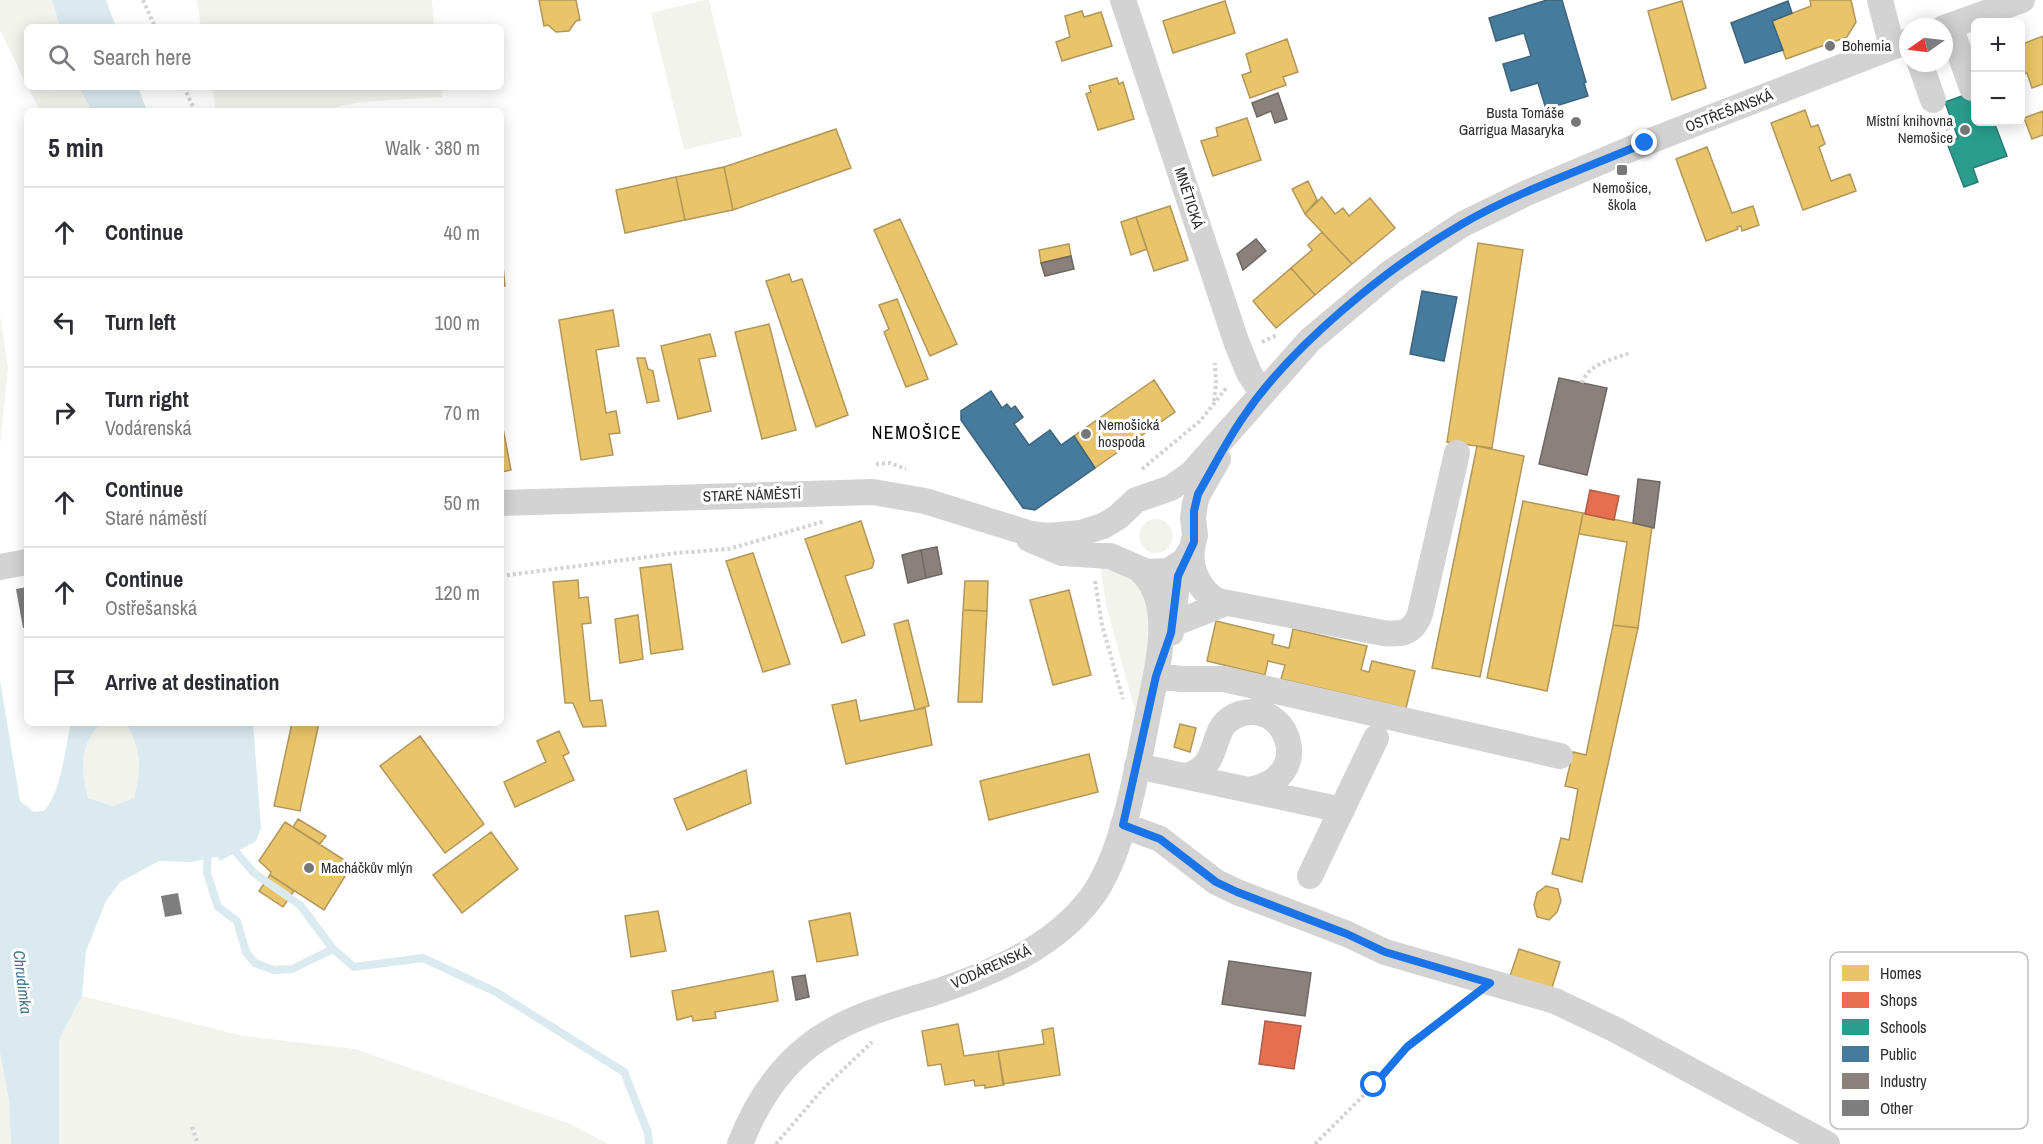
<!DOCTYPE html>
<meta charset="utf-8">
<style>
:root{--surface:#fff;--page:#f7f7f7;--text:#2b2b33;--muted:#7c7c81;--line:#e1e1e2}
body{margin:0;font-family:"Archivo Narrow",sans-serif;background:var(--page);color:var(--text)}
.controls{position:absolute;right:18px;top:18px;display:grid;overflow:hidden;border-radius:9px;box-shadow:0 3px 15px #0003}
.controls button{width:54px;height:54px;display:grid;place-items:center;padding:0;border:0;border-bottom:2px solid var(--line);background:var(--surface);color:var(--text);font:30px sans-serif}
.compass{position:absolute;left:1899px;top:18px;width:54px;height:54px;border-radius:50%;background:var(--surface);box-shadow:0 3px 15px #0003;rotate:256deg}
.stop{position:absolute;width:18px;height:18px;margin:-14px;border:4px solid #1a73e8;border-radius:50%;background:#fff}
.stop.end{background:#1a73e8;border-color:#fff;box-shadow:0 2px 6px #0008}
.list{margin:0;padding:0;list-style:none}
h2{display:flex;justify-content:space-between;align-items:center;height:78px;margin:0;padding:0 24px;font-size:26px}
h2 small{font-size:20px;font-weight:400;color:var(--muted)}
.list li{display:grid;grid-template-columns:39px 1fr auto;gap:18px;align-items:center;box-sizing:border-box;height:90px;padding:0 24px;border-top:2px solid var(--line)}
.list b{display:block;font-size:22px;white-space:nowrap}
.list p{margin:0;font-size:20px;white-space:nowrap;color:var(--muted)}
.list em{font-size:20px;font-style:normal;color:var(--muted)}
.icon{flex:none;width:33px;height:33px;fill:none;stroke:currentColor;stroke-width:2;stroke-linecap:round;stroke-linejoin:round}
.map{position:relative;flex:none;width:2043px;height:1144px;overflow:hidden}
.search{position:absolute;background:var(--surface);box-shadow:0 3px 15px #0003;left:24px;top:24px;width:480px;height:66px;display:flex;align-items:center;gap:15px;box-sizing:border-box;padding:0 21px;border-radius:9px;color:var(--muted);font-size:22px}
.panel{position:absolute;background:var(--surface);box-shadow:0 3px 15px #0003;left:24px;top:108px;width:480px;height:618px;border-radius:9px}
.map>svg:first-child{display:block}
.green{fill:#f1f3ec}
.water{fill:#dbeaef}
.homes{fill:#e9c46a;stroke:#b19758;stroke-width:1.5}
.shops{fill:#e76f51;stroke:#b05c46;stroke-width:1.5}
.schools{fill:#2a9d8f;stroke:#2b7c72;stroke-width:1.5}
.public{fill:#457b9d;stroke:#3e647c;stroke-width:1.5}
.industry{fill:#8a817c;stroke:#6e6865;stroke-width:1.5}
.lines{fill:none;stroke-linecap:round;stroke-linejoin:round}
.stream{stroke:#dbeaef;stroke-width:8}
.building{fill:#7e7e7e}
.path{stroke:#d3d3d3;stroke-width:4;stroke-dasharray:3 3;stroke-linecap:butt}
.minor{stroke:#d3d3d3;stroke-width:26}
.route{stroke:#1a73e8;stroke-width:8}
.poi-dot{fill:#777;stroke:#fff;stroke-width:2}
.labels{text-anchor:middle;stroke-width:6;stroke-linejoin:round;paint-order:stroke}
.poi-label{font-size:15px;fill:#2e2e2e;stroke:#fff;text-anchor:start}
.street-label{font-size:15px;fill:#2e2e2e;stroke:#fff}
.water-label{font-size:16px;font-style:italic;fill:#447787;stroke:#fff}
.quarter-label{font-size:18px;letter-spacing:1.5px;fill:#000;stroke:#fff}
.key{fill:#fff;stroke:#c0c0c0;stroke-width:1.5}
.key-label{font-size:16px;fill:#2e2e2e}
</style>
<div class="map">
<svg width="2043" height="1144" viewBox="0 0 2043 1144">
<rect width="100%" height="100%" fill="#fff"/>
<path class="green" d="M0 0H52L60 27H27V86L0 30Z
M197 0H432L434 27H201Z
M704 0H709L742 136 684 150 651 13Z
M28 87H79L92 111H40Z
M212 87H441L442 97 361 102 317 111H216Z
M0 315 8 368 0 446Z
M1139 536a17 17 0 1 1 34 0a17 17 0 1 1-34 0Z
M1100 562 1132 579 1145 592 1153 627 1136 714 1106 605Z
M101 723H120L128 726C142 755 141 767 134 798L113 806 88 798C81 768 79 747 101 723Z
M82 996 243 1036 355 1049 571 1124 608 1144H59V1039Z
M0 1053 9 1101 11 1144H0Z"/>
<path class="water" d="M52 0H106L116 27H60Z
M79 87H138L147 111H92Z
M0 680 20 801 34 812 44 811C61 793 65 748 71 723H101C79 746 81 769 88 798L113 806 134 798C141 767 142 755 128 726L120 723H253L261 828 256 841 220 861 218 857H215L192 862 159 861 120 882 106 901 86 951 82 996 59 1039V1144H11L9 1101 0 1053Z"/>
<path class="homes" d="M539 0H576L580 20 576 21 569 31 556 32 548 25 544 26Z
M1810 0H1851L1856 22 1847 37 1786 59 1772 21 1811 6Z
M1225 1 1235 33 1173 53 1163 21Z
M1682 1 1706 88 1672 100 1648 11Z
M1082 11 1084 17 1101 12 1112 46 1062 61 1056 42 1070 37 1065 16Z
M2043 36V84L2032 88 2027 73 2020 75V62L2022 61 2020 45Z
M1287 39 1298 72 1283 77 1286 85 1250 98 1242 75 1251 72 1246 54Z
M1117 78 1119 84 1123 82 1134 119 1098 130 1086 94 1091 92 1089 86Z
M1805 110 1811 127 1818 125 1825 144 1819 147 1831 181 1850 174 1856 191 1803 210 1771 123Z
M2043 111V135L2032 139 2024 118Z
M1247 118 1261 160 1213 176 1201 141 1218 136 1216 128Z
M836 129 851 168 733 210 724 167Z
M1707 147 1732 213 1753 206 1759 225 1742 231 1741 226 1737 227 1738 229 1706 241 1676 159Z
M724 167 733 210 685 220 676 177Z
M676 177 685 220 625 233 616 190Z
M1308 181 1317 200 1305 214 1292 189Z
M1322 197 1335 214 1343 208 1349 216 1370 198 1395 228 1352 264 1305 214Z
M1170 206 1188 260 1154 271 1136 217Z
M1136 217 1147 249 1131 255 1121 222Z
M900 219 957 344 930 356 874 230Z
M1322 232 1352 264 1315 295 1291 268 1312 250 1308 245Z
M1478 243 1523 250 1492 448 1447 442Z
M1069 244 1071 256 1041 263 1039 250Z
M501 246 505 286 501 287Z
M1291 268 1315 295 1276 328 1253 301Z
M789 274 792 282 802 279 848 415 816 427 766 281Z
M897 299 928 379 906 387 884 332 889 329 879 305Z
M613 310 619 346 596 350 606 413 616 411 620 433 609 434 613 455 581 460 559 320Z
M769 324 796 430 762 439 735 332Z
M710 334 716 356 699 359 711 411 678 419 661 346Z
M637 358H645L648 369 653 371 659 401 647 403Z
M1154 380 1175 412 1095 468 1074 436Z
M501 418 511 470 501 472Z
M1477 446 1524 456 1480 677 1432 668Z
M1523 501 1583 513 1547 691 1487 678Z
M1583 513 1652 527 1638 628 1613 625 1627 542 1579 534Z
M861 521 874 561 872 568 845 576 865 635 842 643 805 539Z
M753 553 790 664 763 672 726 561Z
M671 564 683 649 651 654 640 568Z
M578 580 579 598 588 597 591 623 582 624 590 701 602 700 606 726 583 727 573 703H565L553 582Z
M965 581H988L987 611 963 610Z
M1069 590 1091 675 1053 685 1030 600Z
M963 610 987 611 982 702H958Z
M638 615 643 659 620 663 615 619Z
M908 620 929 706 915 710 894 624Z
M1216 621 1274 635 1272 644 1289 648 1293 629 1367 646 1361 670 1369 672 1372 661 1415 671 1406 708 1281 679 1285 665 1268 661 1265 675 1207 661Z
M1613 625 1638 628 1582 882 1552 874 1561 838 1569 840 1578 789 1565 786 1573 752 1586 755Z
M856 700 860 721 925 708 932 745 846 764 832 705Z
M292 723H319L300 811 274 806Z
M1180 724 1196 728 1190 752 1174 747Z
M559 731 569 753 563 756 574 780 515 807 504 782 546 762 537 741Z
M420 736 484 824 445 853 380 766Z
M1089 754 1098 792 989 820 980 781Z
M746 770 751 803 687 830 674 799Z
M298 819 326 836 320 844 293 827Z
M285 822 352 865 324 910 270 875 271 872 259 861Z
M491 832 518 869 462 913 433 875Z
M270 875 294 891 283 907 259 891Z
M1546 886 1558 889 1561 901 1557 912 1549 920 1537 917 1534 905 1537 893Z
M658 911 666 951 631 957 625 916Z
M850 913 858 955 817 962 809 921Z
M1519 949 1560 962 1551 991 1509 979Z
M773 971 778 1001 715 1012 716 1018 693 1021 692 1016 677 1020 672 991Z
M958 1024 964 1056 998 1051 1004 1085 985 1088V1085L975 1086 974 1080 945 1085 941 1064 928 1066 922 1031Z
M1053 1028 1060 1075 1003 1084 998 1051 1044 1044 1042 1030Z"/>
<path class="shops" d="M1590 490 1619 496 1614 520 1585 514Z
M1265 1021 1301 1026 1294 1069 1259 1064Z"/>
<path class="schools" d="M1976 91V122H1994L2007 156 1973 168 1978 182 1964 187 1947 143 1958 138 1945 102Z"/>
<path class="public" d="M1547 0H1562L1586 82 1584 83 1588 96 1546 109 1538 83 1511 91 1503 64 1531 56 1524 33 1496 41 1489 18Z
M1788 1 1792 13 1772 21 1783 50 1745 63 1731 23Z
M1422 291 1457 297 1444 361 1410 354Z
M991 391 1002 408 1007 404 1011 409 1015 406 1023 417 1014 424 1029 445 1050 430 1061 445 1074 436 1095 468 1035 510 1023 508 961 420V411Z"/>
<path class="industry" d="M1278 93 1287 119 1275 123 1271 111 1257 117 1252 103Z
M1256 239 1266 251 1243 270 1237 254Z
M1071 256 1074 269 1045 276 1041 263Z
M1559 378 1607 388 1587 475 1539 464Z
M1638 479 1660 482 1654 528 1633 523Z
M937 547 942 574 926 578 921 550Z
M921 550 926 578 908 583 902 555Z
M1229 961 1311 973 1305 1016 1222 1004Z
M805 975 809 997 796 1000 792 977Z"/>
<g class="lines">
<path class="stream" d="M230 845 254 873 300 905 333 949 354 967 423 958 496 992 624 1072 648 1133 649 1144
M208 850 207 873 218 907 237 921 246 952 255 963 274 970 292 969 333 949"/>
</g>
<path class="building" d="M27 587V627L23 628 16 589Z
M178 893 182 914 165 917 161 896Z"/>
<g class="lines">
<path class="path" d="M143 0 155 27
M184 87 195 111
M1945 122 1952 141
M1262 342 1277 335
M1582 383C1588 364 1613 359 1630 353
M1214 401 1216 383 1215 363
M876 464 890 463 906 469
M1142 469 1200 421 1227 387
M501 576 677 553 729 549 825 521
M1095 581 1102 625 1123 699
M192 1127 198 1144
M776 1144 822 1090 872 1042
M1315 1144 1374 1085 1407 1047 1466 1001"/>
<path class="minor" d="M1123 0 1236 341 1249 373 1262 393
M1880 0 1892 47
M1950 26 1972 88
M1944 28 2022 0
M1920 63 1933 100
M501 503 873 492 925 501 1031 534 1048 536 1081 533 1103 526 1118 517 1136 500 1171 488 1192 473 1310 340 1391 272 1463 224 1529 192 1645 143 1908 41
M1029 539 1062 553 1110 556 1147 572 1168 571 1184 561 1192 548 1195 535 1193 518 1195 503 1198 494 1218 459
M1192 548C1189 569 1200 592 1218 601L1383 633C1402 635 1413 633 1420 614L1457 453
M0 567 27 562
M1173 624 1226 603
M1171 633 1178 576 1188 556
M1156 676 1182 679H1224L1560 756
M1137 766 1342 810
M1186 776C1226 765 1205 725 1240 714 1289 699 1316 779 1249 790
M1123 825 1160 839 1216 882 1237 892 1347 934 1385 952 1555 1001 1614 1029 1827 1144
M1310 876 1376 738
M740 1144C755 1106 777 1070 810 1045 848 1016 894 1005 939 991 995 972 1055 946 1091 898 1127 850 1139 754 1152 695 1160 658 1173 598 1140 570"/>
</g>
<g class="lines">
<path class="route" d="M1374 1085 1407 1047 1490 983 1385 952 1347 934 1237 892 1216 882 1160 839 1123 825 1156 676 1171 633 1178 576 1194 542V511L1198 494C1213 468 1227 440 1244 416 1292 345 1388 267 1462 224 1519 191 1584 169 1645 143"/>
</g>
<g class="poi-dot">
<circle cx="1830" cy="46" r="6"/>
<circle cx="1576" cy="122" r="6"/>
<circle cx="1965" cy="130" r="6"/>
<rect x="1616" y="164" width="12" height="12" rx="3"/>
<circle cx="1086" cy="434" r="6"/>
<circle cx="309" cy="868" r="6"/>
</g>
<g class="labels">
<g class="poi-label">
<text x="1842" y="51">Bohemia</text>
<text x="1564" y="118" text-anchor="end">Busta Tomáše<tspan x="1564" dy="17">Garrigua Masaryka</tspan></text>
<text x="1953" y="126" text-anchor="end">Místní knihovna<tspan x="1953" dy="17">Nemošice</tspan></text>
<text x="1622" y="193" text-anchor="middle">Nemošice,<tspan x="1622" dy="17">škola</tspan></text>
<text x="1098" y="430">Nemošická<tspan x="1098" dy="17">hospoda</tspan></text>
<text x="321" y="873">Macháčkův mlýn</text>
</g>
<g class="street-label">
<text transform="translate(1729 111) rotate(-21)" y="5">OSTŘEŠANSKÁ</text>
<text transform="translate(1189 198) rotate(72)" y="5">MNĚTICKÁ</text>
<text transform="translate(752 495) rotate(-2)" y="5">STARÉ NÁMĚSTÍ</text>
<text transform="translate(991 967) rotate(-24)" y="5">VODÁRENSKÁ</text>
</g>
<g class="water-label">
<text transform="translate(23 982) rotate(83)" y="6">Chrudimka</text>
</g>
<g class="quarter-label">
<text x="917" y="439">NEMOŠICE</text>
</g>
</g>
<rect x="1830" y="952" width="198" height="177" rx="9" class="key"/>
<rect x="1842" y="965" width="27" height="16" fill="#e9c46a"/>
<rect x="1842" y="992" width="27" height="16" fill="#e76f51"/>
<rect x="1842" y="1019" width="27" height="16" fill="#2a9d8f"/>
<rect x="1842" y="1046" width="27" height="16" fill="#457b9d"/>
<rect x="1842" y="1073" width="27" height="16" fill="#8a817c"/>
<rect x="1842" y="1100" width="27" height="16" fill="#7e7e7e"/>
<g class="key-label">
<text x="1880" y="979">Homes</text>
<text x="1880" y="1006">Shops</text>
<text x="1880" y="1033">Schools</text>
<text x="1880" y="1060">Public</text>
<text x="1880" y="1087">Industry</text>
<text x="1880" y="1114">Other</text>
</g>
</svg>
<div class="controls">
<button>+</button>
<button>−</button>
</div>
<svg class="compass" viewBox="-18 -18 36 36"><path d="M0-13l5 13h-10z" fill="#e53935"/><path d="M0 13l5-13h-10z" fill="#7c7c81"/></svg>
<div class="stop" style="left:1374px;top:1085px"></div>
<div class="stop end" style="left:1645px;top:143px"></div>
<div class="search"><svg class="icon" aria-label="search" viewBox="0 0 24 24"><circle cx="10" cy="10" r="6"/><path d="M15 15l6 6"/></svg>Search here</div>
<section class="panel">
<h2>5 min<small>Walk · 380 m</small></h2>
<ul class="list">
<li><svg class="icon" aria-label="ahead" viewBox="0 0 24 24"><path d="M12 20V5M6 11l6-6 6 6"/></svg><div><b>Continue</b></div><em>40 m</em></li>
<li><svg class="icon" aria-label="left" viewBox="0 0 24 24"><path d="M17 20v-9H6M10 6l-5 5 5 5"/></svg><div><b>Turn left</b></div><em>100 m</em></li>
<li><svg class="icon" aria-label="right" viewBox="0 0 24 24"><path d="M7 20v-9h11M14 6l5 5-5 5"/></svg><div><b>Turn right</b><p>Vodárenská</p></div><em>70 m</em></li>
<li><svg class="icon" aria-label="ahead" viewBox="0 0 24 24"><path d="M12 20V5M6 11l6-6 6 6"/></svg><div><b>Continue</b><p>Staré náměstí</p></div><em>50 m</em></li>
<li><svg class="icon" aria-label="ahead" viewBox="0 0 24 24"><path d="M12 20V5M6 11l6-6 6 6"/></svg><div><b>Continue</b><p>Ostřešanská</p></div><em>120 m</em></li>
<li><svg class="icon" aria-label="arrive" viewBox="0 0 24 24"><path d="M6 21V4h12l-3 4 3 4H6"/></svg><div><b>Arrive at destination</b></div></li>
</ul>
</section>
</div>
